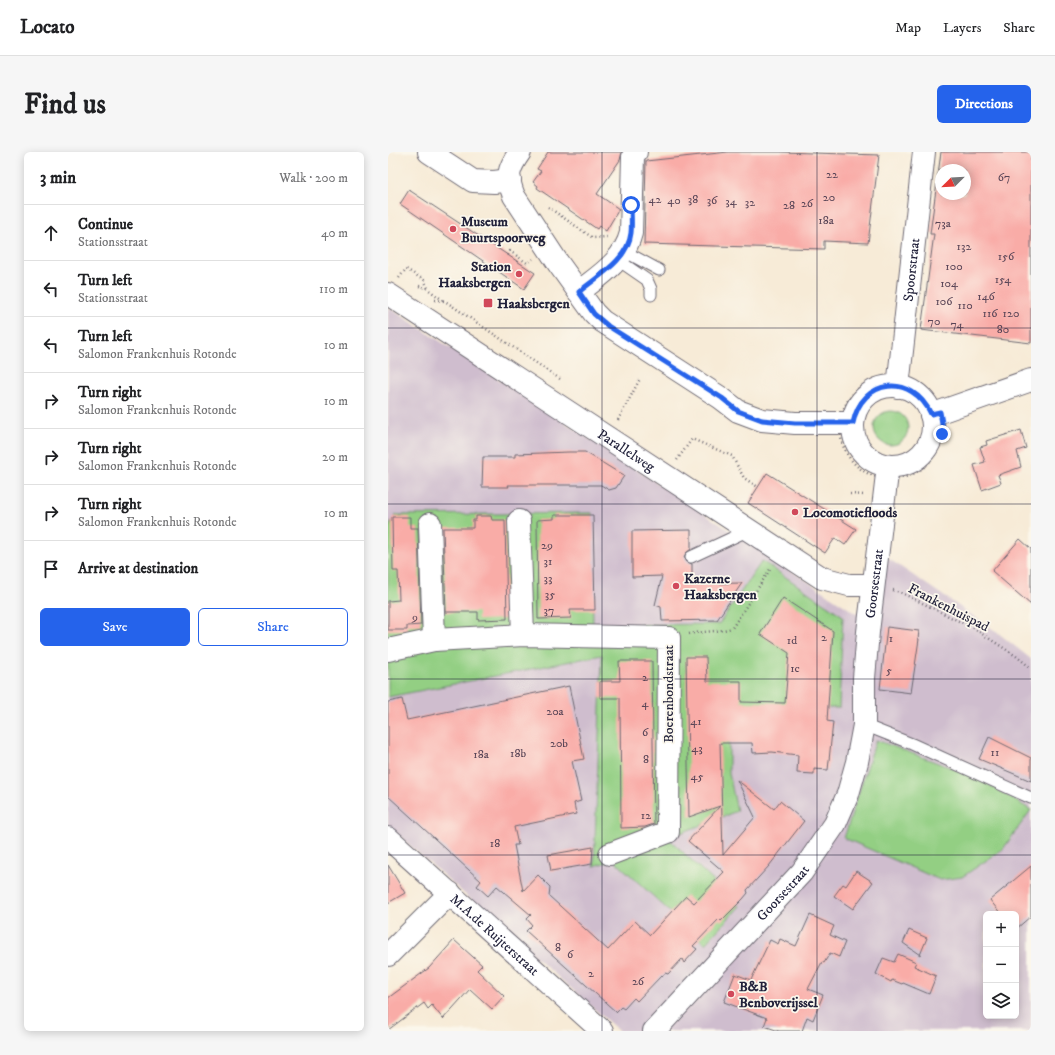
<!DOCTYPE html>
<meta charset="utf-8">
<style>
:root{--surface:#fff;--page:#f6f6f6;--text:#202124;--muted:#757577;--line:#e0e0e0;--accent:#2563eb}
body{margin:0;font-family:"IM FELL DW Pica",serif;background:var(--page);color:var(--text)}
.controls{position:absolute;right:12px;bottom:12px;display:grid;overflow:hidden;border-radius:6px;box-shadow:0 2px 10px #0003}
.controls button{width:36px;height:36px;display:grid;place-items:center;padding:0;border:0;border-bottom:1px solid var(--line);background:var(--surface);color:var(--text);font:20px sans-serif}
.compass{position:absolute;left:547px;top:12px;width:36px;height:36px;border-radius:50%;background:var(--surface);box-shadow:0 2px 10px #0003;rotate:246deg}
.stop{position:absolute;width:12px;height:12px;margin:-9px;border:3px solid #2563eb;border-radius:50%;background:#fff}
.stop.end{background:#2563eb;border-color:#fff;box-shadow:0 1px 4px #0008}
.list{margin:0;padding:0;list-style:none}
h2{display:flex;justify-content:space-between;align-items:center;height:52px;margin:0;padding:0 16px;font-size:17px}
h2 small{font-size:13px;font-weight:400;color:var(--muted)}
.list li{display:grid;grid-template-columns:26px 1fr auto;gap:12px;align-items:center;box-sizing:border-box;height:56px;padding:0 16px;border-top:1px solid var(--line)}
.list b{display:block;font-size:15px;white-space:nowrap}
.list p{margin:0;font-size:13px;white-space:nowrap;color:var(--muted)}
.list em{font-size:13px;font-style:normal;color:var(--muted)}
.actions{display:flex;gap:8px;padding:12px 16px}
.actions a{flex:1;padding:9px 0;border:1px solid var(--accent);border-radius:6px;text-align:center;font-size:14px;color:var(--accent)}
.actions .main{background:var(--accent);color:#fff}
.icon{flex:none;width:22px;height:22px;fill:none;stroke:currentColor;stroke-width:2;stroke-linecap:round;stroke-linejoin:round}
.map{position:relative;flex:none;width:643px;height:879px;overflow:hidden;border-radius:6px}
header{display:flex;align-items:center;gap:24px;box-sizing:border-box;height:56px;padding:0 20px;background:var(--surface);border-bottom:1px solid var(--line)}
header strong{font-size:19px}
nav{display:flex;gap:22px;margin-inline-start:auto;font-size:14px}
.intro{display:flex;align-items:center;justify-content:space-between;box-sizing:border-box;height:96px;padding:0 24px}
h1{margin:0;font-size:28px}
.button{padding:10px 18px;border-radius:6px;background:var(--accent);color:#fff;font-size:14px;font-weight:700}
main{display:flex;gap:24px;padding:0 24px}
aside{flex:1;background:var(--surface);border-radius:6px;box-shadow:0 2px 10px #0003}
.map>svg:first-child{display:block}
.industrial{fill:#cfbdce;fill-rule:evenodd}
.green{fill:#93cf83;stroke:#5a785f}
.building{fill:#f9aca7;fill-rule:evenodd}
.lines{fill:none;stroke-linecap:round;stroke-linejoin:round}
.service-casing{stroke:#6d6872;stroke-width:13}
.minor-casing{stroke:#6d6872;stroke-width:24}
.tertiary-casing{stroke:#6d6872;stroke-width:24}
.path{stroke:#6d6872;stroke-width:2.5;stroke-dasharray:1 3;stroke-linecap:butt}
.service{stroke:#fff;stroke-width:11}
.minor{stroke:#fff;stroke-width:22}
.tertiary{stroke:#fff;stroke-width:22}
.route{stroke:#2563eb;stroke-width:5}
.grid{fill:none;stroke:#22223b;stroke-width:1;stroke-opacity:0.55}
.poi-dot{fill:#d1495b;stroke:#fbf7ec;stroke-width:1.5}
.labels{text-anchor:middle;stroke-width:3.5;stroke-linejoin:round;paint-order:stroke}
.number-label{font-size:12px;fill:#584456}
.poi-label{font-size:14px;font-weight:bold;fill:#22223b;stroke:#fbf7ec;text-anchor:start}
.street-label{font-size:14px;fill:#22223b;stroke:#fbf7ec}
</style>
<header>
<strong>Locato</strong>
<nav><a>Map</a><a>Layers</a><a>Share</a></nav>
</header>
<div class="intro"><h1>Find us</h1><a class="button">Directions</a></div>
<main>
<aside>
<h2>3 min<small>Walk · 200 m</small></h2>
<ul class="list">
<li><svg class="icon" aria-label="ahead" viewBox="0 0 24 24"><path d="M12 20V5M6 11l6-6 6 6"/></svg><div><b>Continue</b><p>Stationsstraat</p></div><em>40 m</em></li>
<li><svg class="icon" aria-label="left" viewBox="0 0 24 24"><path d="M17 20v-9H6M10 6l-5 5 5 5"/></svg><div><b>Turn left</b><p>Stationsstraat</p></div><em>110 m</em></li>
<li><svg class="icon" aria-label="left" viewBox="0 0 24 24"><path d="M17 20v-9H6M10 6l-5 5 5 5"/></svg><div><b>Turn left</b><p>Salomon Frankenhuis Rotonde</p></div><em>10 m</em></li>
<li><svg class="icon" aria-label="right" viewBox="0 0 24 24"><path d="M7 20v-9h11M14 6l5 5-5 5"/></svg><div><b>Turn right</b><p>Salomon Frankenhuis Rotonde</p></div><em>10 m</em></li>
<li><svg class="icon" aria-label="right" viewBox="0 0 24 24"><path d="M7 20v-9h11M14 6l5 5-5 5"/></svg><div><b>Turn right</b><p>Salomon Frankenhuis Rotonde</p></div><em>20 m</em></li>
<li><svg class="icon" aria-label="right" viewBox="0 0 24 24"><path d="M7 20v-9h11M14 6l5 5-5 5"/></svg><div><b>Turn right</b><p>Salomon Frankenhuis Rotonde</p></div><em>10 m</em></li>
<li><svg class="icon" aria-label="arrive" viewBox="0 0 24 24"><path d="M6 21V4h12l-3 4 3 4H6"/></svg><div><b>Arrive at destination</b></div></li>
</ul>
<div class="actions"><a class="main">Save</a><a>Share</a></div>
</aside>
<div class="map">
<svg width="643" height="879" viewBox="0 0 643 879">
<rect width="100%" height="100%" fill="#fbf7ec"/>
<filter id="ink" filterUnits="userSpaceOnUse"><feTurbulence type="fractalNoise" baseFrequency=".025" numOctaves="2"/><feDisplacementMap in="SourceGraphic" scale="8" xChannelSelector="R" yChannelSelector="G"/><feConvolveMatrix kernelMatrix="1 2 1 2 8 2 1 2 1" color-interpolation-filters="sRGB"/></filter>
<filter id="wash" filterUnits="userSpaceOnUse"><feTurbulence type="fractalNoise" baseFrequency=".012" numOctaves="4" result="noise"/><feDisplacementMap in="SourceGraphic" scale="16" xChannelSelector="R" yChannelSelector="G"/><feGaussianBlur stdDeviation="0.9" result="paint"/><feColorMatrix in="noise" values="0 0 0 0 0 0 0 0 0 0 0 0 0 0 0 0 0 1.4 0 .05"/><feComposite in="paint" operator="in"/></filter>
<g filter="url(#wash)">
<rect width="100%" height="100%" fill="#f7ebd7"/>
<path class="industrial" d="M0 155 469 462 498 405 609 480 643 507V879H231L0 674ZM598 762H628V864H598Z"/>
<path class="green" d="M486 276a17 17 0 1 1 34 0a17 17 0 1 1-34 0Z
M204 361 205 473 331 472 374 409 455 464 451 556 341 557V621L349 659 280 686 352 754 317 792 226 708 206 714 214 503 0 545V376L8 363Z
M488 588 588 625 643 658 615 697 574 725 552 728 456 686Z"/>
<g id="blocks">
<path class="building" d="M160 0H234L232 8 209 42 231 57 218 79 211 74 209 77 149 36 150 34 145 30 153 19 149 17Z
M340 0H392L491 3 480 91 436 89V97L256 92 258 9Z
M553 0H643V191L533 178 546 82H542ZM553 18H577V42H553Z
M21 38 147 121 136 137 12 52Z
M633 278 638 296 629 299 633 315 610 323 613 331 594 338 586 313 597 310 592 295 599 293 598 289Z
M181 300H197L236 324 228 336 221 338 213 333H120L121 335H94L95 305H127V302Z
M379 321 468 377 457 393 447 386 437 401 360 351Z
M166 363H205L207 458H182L183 466 150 467 149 368 166 367Z
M88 364H103L104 368H117L119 467 90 468V460H58L55 376H85V368H88Z
M4 365H22V376H30L33 473 19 474V478H0V449L11 448 10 419H5Z
M303 378V397L298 401 296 405 299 410 304 412V432L354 431 329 468 274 469 273 455 267 453 274 424 244 425V379Z
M632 387 643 397V453L604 419Z
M395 446 445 479 439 569 445 570 440 618 426 617V622L409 621 410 603 384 600 365 601 364 591H332L335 703 367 665 349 628 386 657 392 649 416 669 381 714 359 738 360 741 355 747 333 769 331 767 305 794 309 797 296 811 294 807 280 822 277 821 275 824 274 823 249 849 246 846 236 857 233 855 228 860 138 779 144 773 139 767 143 763 109 734 100 744 89 734 93 729 0 644V550L14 547 19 568 181 534 196 607 184 609 193 649 186 651 188 662 126 675 130 693H126L135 739 150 723 162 735 161 744 220 798 247 769 262 783 298 744 306 751 336 720 300 689 332 654 301 665 298 505H318L319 529H353V550L397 551 401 501 372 482Z
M499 475 531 479 530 487H531L523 541 492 537Z
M231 509H264L266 672 257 675 233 676 232 546H212V529H232Z
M601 585 643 606V629L591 607Z
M205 695 204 712 163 719 160 703Z
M0 713 17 741 0 751Z
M643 714V764L628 777V762H613L602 748Z
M468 719 485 730 465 757 446 744 455 732 458 734Z
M422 763 446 774 442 783 457 790 451 805 442 801 436 811 434 810 420 837 435 843 425 868 419 865 414 879H391L376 874 379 866 336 850 347 822 363 828 382 788 390 792 392 787 408 794Z
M521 778 539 786 532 803 515 791Z
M66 788 94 813 89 818 116 844 104 857 82 837 55 867 44 853 40 857 36 851 0 878V846L41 816Z
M510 802 528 810 526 814 548 824 541 842 515 831 514 832 504 828 503 830 488 822 495 806 506 810Z"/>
</g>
</g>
<g filter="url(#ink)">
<use href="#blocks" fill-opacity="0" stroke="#6d6872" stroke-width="1"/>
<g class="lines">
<defs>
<path id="service" d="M236 99 271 118
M230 108 259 128 263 137V143
M303 405 361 378
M476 573 524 592 643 646"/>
<g id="minor">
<path d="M41 0 85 29 106 30 122 28"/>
<path d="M191 140C212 123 236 109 243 81L245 4 248 0"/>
<path id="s1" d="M0 142 434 426 461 433H485"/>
<path id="s2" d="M510 235 536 0"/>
<path d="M131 369 135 483"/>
<path d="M42 372 46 488"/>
<path d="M0 498 46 488 135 483 281 486 280 680 222 702"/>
<path id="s3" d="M0 686 214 879"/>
<path d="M0 803 62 741"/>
</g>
<g id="tertiary">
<path d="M132 0C120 17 118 24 126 44L170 111 206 161 214 169 333 246 350 259 374 268 407 271H465"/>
<circle cx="505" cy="274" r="40"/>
<path d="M543 263 643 228"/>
<path id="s4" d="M266 879 414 720 447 672 460 642 469 610 476 573V526L480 480 500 314"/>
</g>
</defs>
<use href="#service" class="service-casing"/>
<use href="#minor" class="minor-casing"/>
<use href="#tertiary" class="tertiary-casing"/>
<path class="path" d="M160 55 205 86 219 85
M120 103 122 99 139 111 145 107
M11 126 18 117 36 128 41 138 56 149
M31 134 41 137
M47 148 57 149 172 227V230
M452 276a51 51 0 1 1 102 0a51 51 0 1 1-102 0Z
M230 268 252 227
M289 308 304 287 344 304 356 326 370 335
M462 342 476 343
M505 438 512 440 585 476 628 504 643 516
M301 482C315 479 331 480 344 476L383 416"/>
<use href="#service" class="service"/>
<use href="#minor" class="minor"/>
<use href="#tertiary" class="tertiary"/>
</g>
</g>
<g class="lines" filter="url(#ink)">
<path class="route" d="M243 53C243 62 244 72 243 81 240 108 210 124 191 140L206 162 220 174 334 246 350 259 374 268 407 271H465C474 226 524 221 543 262L552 260 554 271V282"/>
</g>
<path class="grid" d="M214 0V879M429 0V879M0 176H643M0 352H643M0 527H643M0 703H643"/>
<g class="poi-dot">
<circle cx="65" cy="77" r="4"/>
<circle cx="131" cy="122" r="4"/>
<rect x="95" y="146" width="10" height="10" rx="2"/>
<circle cx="407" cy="360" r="4"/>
<circle cx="288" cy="434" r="4"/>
<circle cx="343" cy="842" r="4"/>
</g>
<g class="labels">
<g class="number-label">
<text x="444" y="26">22</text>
<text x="616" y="29">67</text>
<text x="441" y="49">20</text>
<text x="267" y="51">42</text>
<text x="305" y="51">38</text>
<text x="286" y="52">40</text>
<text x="324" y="52">36</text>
<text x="343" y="53">34</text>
<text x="362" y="54">32</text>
<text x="419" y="55">26</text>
<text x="401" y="57">28</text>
<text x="438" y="72">18a</text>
<text x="555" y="75">73a</text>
<text x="576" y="98">132</text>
<text x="618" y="108">156</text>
<text x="566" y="118">100</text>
<text x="615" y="131">154</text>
<text x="561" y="135">104</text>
<text x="598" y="148">146</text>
<text x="556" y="153">106</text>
<text x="577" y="157">110</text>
<text x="602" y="165">116</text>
<text x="623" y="165">120</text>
<text x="546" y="173">70</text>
<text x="569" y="176">74</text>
<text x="615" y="181">80</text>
<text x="159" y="397">29</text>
<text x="160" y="413">31</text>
<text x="160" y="430">33</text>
<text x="162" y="446">35</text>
<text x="161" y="462">37</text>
<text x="27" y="469">9</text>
<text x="436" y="489">2</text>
<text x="503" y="490">1</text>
<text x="404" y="492">1d</text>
<text x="407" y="520">1c</text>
<text x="501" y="522">5</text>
<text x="257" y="529">2</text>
<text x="257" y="555">4</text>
<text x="167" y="563">20a</text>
<text x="308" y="573">41</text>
<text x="257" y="584">6</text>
<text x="171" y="595">20b</text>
<text x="309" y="600">43</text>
<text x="607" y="604">11</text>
<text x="130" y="605">18b</text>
<text x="93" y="606">18a</text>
<text x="258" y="611">8</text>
<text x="309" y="628">45</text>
<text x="258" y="667">12</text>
<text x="107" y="695">18</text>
<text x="170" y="799">8</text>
<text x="182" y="806">6</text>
<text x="203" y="825">2</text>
<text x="250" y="833">26</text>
</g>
<g class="poi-label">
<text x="73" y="74">Museum<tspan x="73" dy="16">Buurtspoorweg</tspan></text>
<text x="123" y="119" text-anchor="end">Station<tspan x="123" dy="16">Haaksbergen</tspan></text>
<text x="109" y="156">Haaksbergen</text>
<text x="415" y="365">Locomotiefloods</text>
<text x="296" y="431">Kazerne<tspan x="296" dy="16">Haaksbergen</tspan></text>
<text x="351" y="839">B&amp;B<tspan x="351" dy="16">Benboverijssel</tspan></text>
</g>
<g class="street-label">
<text dy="5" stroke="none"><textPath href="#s2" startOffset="118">Spoorstraat</textPath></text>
<text dy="5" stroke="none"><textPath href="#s1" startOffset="285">Parallelweg</textPath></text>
<text dy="5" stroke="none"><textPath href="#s4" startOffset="521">Goorsestraat</textPath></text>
<text transform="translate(561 455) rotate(27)" y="5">Frankenhuispad</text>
<text transform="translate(280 542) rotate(-90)" y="5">Boerenbondstraat</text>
<text dy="5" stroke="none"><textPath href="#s4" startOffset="189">Goorsestraat</textPath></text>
<text dy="5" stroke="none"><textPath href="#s3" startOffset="144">M.A.de Ruijterstraat</textPath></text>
</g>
</g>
</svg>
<div class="controls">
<button>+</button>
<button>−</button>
<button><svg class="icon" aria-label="layers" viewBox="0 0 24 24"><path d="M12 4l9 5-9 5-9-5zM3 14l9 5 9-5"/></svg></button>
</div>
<svg class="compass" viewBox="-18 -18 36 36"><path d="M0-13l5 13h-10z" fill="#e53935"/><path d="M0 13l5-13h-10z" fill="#757577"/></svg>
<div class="stop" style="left:243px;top:53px"></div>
<div class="stop end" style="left:554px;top:282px"></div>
</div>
</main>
